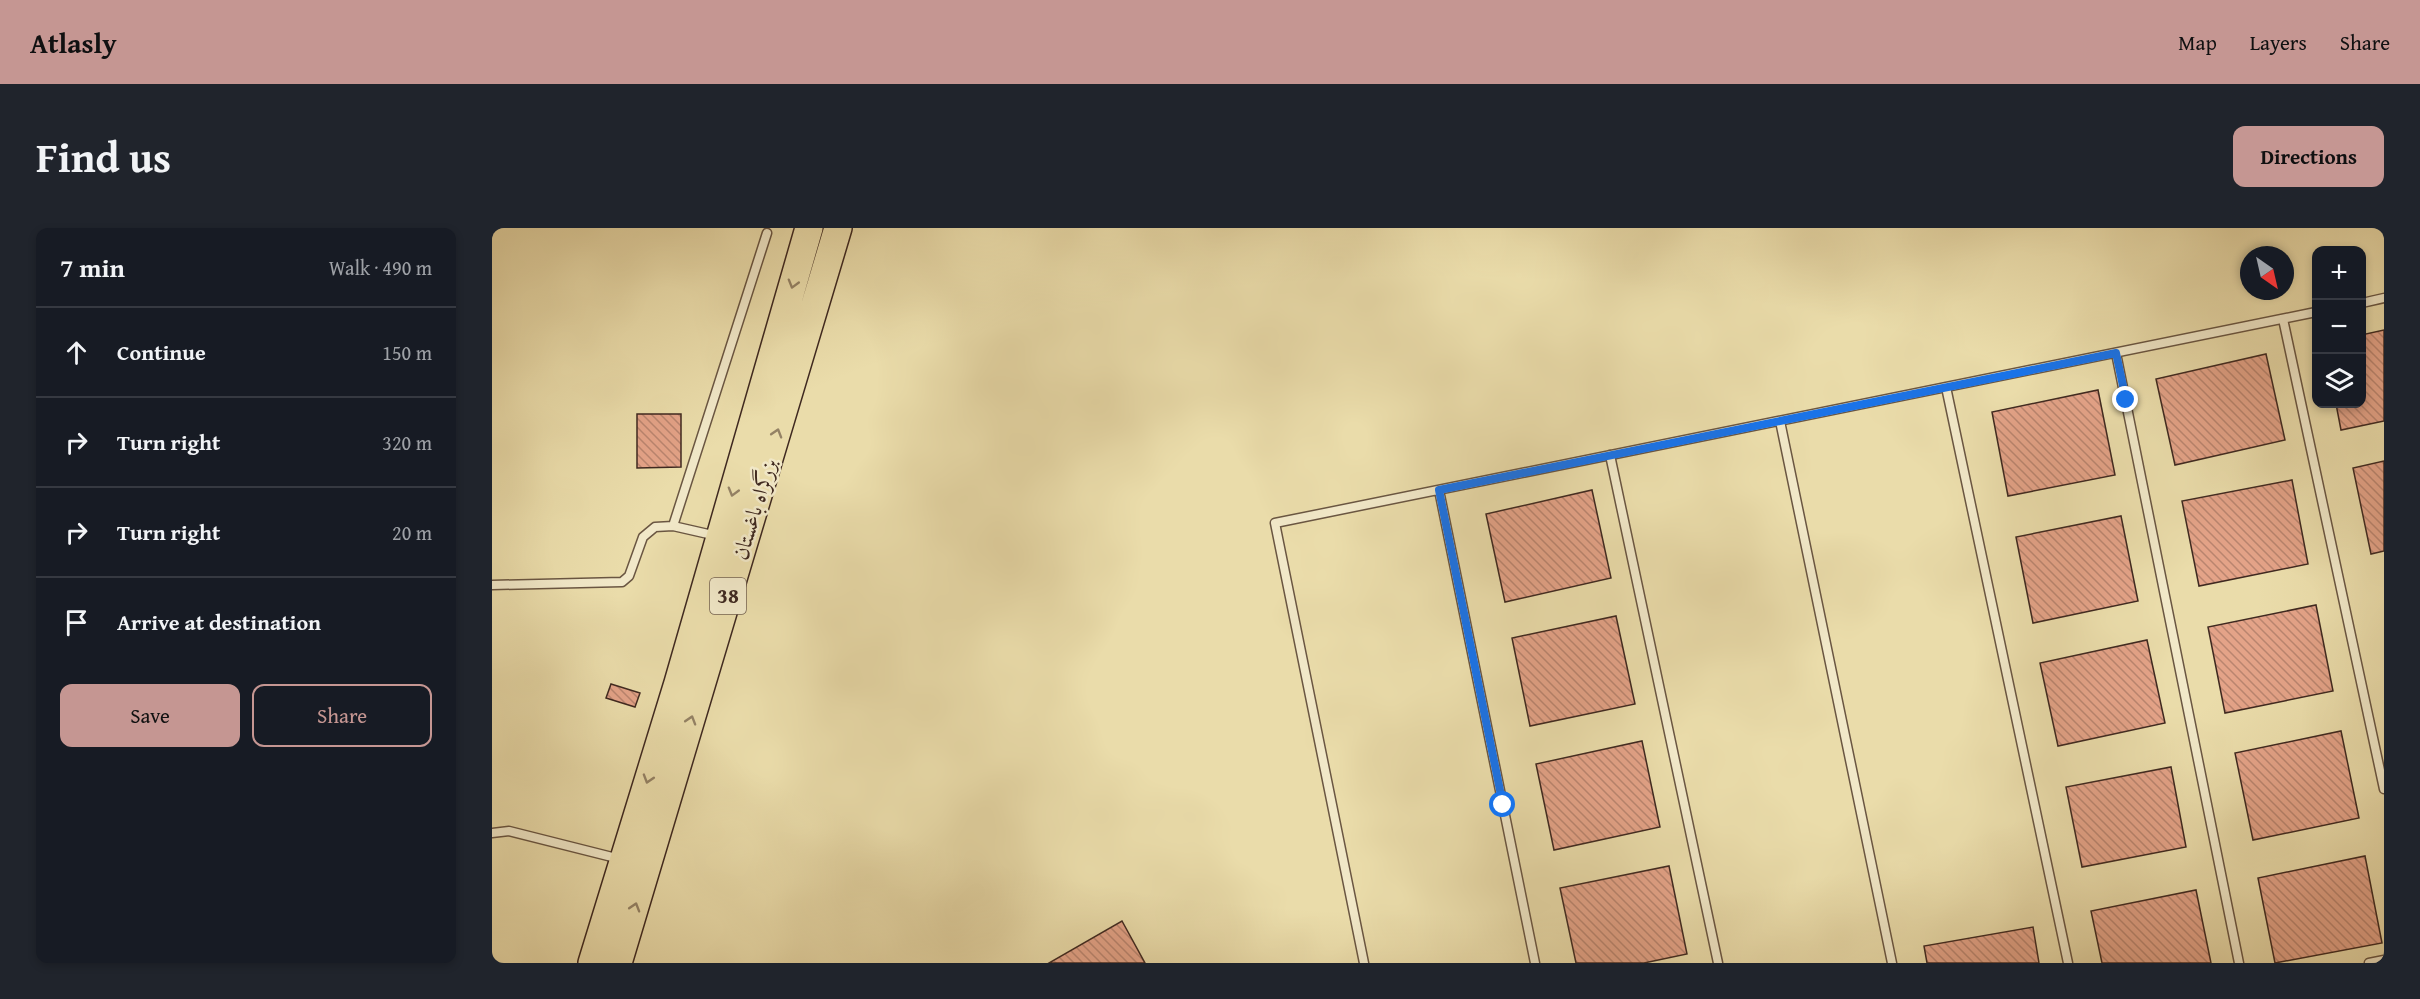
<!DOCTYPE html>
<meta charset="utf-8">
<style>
:root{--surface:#171b24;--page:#20242c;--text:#f1f3f6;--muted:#9ea1a6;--line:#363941;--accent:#c59692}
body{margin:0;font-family:"Gentium Book Plus",Amiri,serif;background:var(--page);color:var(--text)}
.controls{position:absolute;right:18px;top:18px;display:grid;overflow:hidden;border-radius:12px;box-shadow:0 3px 9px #0003}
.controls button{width:54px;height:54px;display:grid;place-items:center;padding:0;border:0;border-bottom:2px solid var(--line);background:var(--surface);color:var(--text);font:30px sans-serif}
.compass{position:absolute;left:1748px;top:18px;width:54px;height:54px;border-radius:50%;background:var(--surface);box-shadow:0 3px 9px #0003;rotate:146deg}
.stop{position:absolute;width:18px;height:18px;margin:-14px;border:4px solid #1a73e8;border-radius:50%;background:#fff}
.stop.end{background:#1a73e8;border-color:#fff;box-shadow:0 2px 6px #0008}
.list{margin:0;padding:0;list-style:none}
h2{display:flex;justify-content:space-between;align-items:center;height:78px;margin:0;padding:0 24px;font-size:26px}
h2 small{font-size:20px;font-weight:400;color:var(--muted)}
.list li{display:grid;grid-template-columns:39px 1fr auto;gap:18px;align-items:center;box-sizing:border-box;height:90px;padding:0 24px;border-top:2px solid var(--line)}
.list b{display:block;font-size:22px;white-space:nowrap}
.list em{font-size:20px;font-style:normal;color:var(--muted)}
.actions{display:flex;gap:12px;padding:18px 24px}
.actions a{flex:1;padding:14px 0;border:2px solid var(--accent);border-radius:12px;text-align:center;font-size:21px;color:var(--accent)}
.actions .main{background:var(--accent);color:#111}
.icon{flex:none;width:33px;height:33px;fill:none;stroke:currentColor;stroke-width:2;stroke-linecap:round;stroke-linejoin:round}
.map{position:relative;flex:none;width:1892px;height:735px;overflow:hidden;border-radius:12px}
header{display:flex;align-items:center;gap:36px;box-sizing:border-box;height:84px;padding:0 30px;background:var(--accent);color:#111}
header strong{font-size:28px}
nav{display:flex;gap:33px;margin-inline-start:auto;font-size:21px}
.intro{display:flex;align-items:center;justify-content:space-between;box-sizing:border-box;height:144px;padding:0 36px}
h1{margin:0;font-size:42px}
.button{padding:15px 27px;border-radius:12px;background:var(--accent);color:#111;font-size:21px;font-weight:700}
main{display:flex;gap:36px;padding:0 36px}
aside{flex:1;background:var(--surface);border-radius:12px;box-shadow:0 3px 9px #0003}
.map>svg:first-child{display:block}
.building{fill:url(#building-back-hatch);stroke:#3f2920;stroke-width:1.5}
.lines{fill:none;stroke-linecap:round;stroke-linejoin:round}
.service-casing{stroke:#6a5642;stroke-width:11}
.trunk-casing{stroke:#3f2920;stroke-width:30}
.service{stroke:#f1e8c8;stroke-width:8}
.trunk{stroke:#eadcaa;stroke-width:27}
.oneway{stroke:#948265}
.route{stroke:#1a73e8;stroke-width:8}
.labels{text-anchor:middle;stroke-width:5;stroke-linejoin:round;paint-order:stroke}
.shield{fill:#f1e8c8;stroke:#746252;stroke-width:1.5}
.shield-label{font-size:21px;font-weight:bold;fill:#3f2920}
.street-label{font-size:22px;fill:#3f2920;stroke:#f1e8c8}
</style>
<header>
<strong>Atlasly</strong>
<nav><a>Map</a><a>Layers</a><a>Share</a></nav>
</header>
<div class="intro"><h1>Find us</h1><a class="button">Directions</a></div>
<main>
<aside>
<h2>7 min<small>Walk · 490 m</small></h2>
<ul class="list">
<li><svg class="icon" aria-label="ahead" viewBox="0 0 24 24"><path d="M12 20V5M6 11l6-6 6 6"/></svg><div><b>Continue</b></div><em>150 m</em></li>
<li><svg class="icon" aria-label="right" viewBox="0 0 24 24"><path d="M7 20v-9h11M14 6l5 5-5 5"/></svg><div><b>Turn right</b></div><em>320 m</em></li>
<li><svg class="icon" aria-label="right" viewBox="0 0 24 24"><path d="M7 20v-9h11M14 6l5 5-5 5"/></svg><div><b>Turn right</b></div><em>20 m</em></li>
<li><svg class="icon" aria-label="arrive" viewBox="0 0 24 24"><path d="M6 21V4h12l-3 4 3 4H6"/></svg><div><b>Arrive at destination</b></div></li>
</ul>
<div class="actions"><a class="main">Save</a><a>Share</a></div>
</aside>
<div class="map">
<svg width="1892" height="735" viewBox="0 0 1892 735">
<defs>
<pattern id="building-back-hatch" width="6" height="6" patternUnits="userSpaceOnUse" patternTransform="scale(1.5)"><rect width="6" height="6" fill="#e4a388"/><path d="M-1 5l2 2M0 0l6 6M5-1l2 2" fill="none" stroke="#ba856f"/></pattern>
</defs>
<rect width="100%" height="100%" fill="#eadcaa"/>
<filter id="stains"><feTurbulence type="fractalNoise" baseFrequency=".00333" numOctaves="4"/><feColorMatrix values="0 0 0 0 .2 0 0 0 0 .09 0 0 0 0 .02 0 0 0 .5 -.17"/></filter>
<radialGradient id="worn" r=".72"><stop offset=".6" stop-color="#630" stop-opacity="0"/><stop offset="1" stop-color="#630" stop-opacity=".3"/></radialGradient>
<path class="building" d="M1892 102V193L1849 202 1844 176H1869V107Z
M1774 126 1793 212 1683 237 1664 151Z
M1606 162 1623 247 1516 268 1500 184Z
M145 186H189V239L145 240Z
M1892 233V323L1879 326 1861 240Z
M1800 252 1816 336 1707 358 1690 273Z
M1100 262 1119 350 1013 374 994 286Z
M1629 288 1646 373 1541 395 1524 309Z
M1824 377 1841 463 1733 485 1716 399Z
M1124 388 1143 476 1038 498 1020 410Z
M1655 412 1673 495 1566 518 1548 435Z
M119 456 148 465 143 479 114 470Z
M1849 503 1867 590 1761 612 1743 525Z
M1150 513 1168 599 1062 622 1044 536Z
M1679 539 1694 619 1590 639 1574 559Z
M1873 628 1890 715 1783 735 1766 650Z
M1177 638 1195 726 1152 735H1084L1068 660Z
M1704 662 1719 735H1610L1599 683Z
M630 693 653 735H557Z
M1541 699 1547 735H1435L1432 718Z"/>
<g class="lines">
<defs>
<path id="service" d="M1870 75 1892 70
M1791 91 1892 561
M1624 125 1747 735
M1454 159 1576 735
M1288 193 1400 735
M1118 227 1226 735
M947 262 1043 735
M181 298 275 5
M0 357 130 354 137 348 151 309 163 299 181 298 225 308
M0 605 17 603 128 631
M872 735 783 295 1824 84
M1877 735 1892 732"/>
<path id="trunk" d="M100 735 186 455 317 0
M126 735 346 0"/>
</defs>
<use href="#service" class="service-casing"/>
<use href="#trunk" class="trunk-casing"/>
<use href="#service" class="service"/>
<use href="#trunk" class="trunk"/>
</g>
<defs><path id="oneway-chevron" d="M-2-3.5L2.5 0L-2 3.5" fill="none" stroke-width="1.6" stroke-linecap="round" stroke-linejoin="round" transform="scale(1.5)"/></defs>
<g class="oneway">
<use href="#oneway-chevron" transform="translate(301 56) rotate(106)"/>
<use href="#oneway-chevron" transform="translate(285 205) rotate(-73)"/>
<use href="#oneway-chevron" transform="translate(241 264) rotate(106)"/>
<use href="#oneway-chevron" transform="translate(199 492) rotate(-73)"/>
<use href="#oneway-chevron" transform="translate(156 551) rotate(107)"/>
<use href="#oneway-chevron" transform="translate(143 679) rotate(-73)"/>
</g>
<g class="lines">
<path class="route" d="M1011 577 947 262 1624 125 1634 172"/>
</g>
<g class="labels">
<rect class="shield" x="218" y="350" width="36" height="36" rx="4.5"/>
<g class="shield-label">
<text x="236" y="375">38</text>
</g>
<g class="street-label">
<text transform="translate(262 281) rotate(-73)" y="8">بزرگراه باغستان</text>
</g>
</g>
<rect width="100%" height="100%" filter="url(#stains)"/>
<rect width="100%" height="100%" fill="url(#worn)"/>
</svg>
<div class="controls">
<button>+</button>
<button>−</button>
<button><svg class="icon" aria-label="layers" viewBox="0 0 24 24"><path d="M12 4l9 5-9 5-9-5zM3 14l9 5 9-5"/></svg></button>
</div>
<svg class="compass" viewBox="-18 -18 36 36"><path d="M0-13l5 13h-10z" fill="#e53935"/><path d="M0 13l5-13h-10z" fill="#9ea1a6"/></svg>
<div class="stop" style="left:1011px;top:577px"></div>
<div class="stop end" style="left:1634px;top:172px"></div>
</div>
</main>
